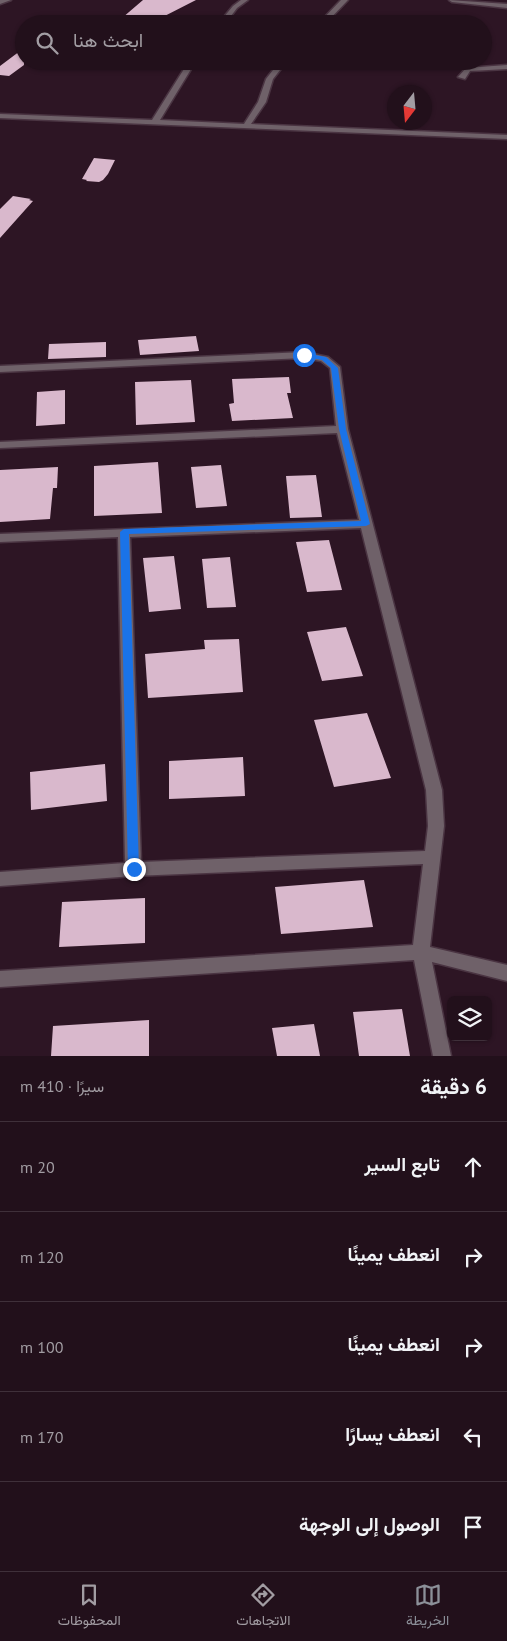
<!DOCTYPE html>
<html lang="ar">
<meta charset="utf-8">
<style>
:root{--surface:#22101b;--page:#2e1e28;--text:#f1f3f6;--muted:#a29da3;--line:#3f303a;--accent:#8c9099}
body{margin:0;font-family:"PT Sans",Vazirmatn,sans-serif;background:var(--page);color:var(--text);direction:rtl}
.controls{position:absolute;right:15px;bottom:15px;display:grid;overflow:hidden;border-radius:8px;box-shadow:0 1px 4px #0004}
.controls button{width:45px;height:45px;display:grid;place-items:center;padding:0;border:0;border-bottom:1px solid var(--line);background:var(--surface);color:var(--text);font:25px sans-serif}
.compass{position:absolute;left:387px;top:85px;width:45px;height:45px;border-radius:50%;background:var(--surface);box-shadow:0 1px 4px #0004;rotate:196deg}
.stop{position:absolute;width:15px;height:15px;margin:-11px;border:4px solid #1a73e8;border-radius:50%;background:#fff}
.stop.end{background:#1a73e8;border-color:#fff;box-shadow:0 1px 5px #0008}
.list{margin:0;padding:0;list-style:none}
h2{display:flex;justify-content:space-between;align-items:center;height:65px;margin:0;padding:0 20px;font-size:21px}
h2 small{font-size:16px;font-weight:400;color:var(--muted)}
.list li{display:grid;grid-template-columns:32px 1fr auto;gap:15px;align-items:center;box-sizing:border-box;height:90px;padding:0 20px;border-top:1px solid var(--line)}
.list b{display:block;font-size:19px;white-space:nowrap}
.list em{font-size:16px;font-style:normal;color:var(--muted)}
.icon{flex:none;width:28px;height:28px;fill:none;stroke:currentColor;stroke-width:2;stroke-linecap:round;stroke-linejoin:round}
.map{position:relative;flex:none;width:507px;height:1056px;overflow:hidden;direction:ltr}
.search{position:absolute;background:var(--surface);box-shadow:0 1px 4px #0004;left:15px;right:15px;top:15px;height:55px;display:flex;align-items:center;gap:12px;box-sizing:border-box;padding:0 18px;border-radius:28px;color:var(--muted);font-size:19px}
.sheet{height:515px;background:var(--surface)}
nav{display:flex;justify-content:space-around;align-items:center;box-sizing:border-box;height:70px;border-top:1px solid var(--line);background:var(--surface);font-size:14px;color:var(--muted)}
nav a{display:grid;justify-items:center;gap:2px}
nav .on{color:var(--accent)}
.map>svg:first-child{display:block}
.building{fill:#d9b8cc}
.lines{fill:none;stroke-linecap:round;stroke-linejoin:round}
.minor-casing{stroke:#4a3442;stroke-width:3}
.minor{fill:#6f6169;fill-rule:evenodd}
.route{fill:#1a73e8}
</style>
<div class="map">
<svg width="507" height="1056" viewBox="0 0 507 1056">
<rect width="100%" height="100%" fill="#2d1524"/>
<path class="building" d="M143 0H196L149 24H115Z
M24 48V65L9 76 0 75V66Z
M94 158 115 160 108 174 103 180 99 182 86 181 87 180 82 179Z
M13 196 31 199 29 200 33 201 0 238V209Z
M196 336 199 351 140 355 138 340Z
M106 342V357L48 359 49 344Z
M289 377 291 393H287L293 418 232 421 229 404 234 403 232 379Z
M191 380 195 422 136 425 135 382Z
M65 390V424L36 426 37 392Z
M158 462 162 513 94 516V466Z
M221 465 227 506 196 508 191 467Z
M58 467 57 488H53L50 519 0 522V470Z
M316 475 322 517 290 518 286 476Z
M329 540 342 590 307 592 296 542Z
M174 556 181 609 149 612 143 558Z
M230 557 236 607 207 608 202 559Z
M346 627 363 676 322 681 307 632Z
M239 639 243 692 148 698 145 654 205 649 204 640Z
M367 713 391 778 334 787 314 720Z
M243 757 245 796 169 799V761Z
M105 764 107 801 31 810 30 772Z
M364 880 373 927 281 934 275 887Z
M145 898V943L59 947 62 902Z
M402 1009 410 1056H359L353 1012Z
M149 1020V1056H51L53 1026Z
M314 1024 320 1056H277L272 1028Z"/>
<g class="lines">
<defs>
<path id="minor" d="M0 0H11L0 4Z
M241 0H248L237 8 225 24H218L233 6Z
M341 0H348L325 24H318Z
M449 0 507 4V8L452 2Z
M189 61H196L160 120 244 124 258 102 266 79 280 61H287L273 79 266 102 251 124 507 135V139L0 118V114L152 120Z
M507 65V69L470 71 465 79 458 77 466 68Z
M304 352 328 357 340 367 348 429 442 790 444 826 430 947 507 965V981L432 962 451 1056H433L414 960 0 987V971L413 945 423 864 133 876 0 886V872L125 863 118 537 0 542V534L359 520 337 433 0 448V442L336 426 330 368 321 361 304 358 0 372V366ZM361 528 426 790 428 826 425 851 141 862 130 537Z"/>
</defs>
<use href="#minor" class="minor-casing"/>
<use href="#minor" class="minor"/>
</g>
<path class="route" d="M304 353 326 357 338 368 346 429 370 524 366 526 129 534 139 869 134 873 128 869 120 532 124 529 361 521 339 429 331 368 322 360 302 356 301 355Z"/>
</svg>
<div class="controls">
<button><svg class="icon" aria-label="layers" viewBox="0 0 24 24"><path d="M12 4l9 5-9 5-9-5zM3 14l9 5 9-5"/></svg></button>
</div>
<svg class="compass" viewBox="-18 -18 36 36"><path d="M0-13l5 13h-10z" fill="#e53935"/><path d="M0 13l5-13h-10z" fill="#a29da3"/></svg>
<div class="stop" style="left:304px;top:355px"></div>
<div class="stop end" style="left:134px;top:869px"></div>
<div class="search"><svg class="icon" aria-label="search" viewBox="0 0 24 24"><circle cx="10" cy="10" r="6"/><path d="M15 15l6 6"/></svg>ابحث هنا</div>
</div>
<section class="sheet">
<h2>6 دقيقة<small>سيرًا · 410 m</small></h2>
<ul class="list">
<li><svg class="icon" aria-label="ahead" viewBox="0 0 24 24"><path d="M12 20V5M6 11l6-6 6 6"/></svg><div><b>تابع السير</b></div><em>20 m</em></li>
<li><svg class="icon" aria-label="right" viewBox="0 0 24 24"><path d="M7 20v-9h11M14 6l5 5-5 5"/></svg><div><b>انعطف يمينًا</b></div><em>120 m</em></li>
<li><svg class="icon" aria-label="right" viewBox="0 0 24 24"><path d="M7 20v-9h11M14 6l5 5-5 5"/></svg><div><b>انعطف يمينًا</b></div><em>100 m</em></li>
<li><svg class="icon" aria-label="left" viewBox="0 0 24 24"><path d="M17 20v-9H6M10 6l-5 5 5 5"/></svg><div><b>انعطف يسارًا</b></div><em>170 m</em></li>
<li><svg class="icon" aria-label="arrive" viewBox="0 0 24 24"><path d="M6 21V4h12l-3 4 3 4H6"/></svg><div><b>الوصول إلى الوجهة</b></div></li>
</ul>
</section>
<nav>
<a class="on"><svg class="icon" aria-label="map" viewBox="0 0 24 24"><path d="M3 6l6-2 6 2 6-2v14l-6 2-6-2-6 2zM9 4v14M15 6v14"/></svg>الخريطة</a>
<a><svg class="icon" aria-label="directions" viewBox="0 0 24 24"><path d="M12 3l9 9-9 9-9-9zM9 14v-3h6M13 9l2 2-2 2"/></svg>الاتجاهات</a>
<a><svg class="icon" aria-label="saved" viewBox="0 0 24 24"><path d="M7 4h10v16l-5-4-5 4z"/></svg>المحفوظات</a>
</nav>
